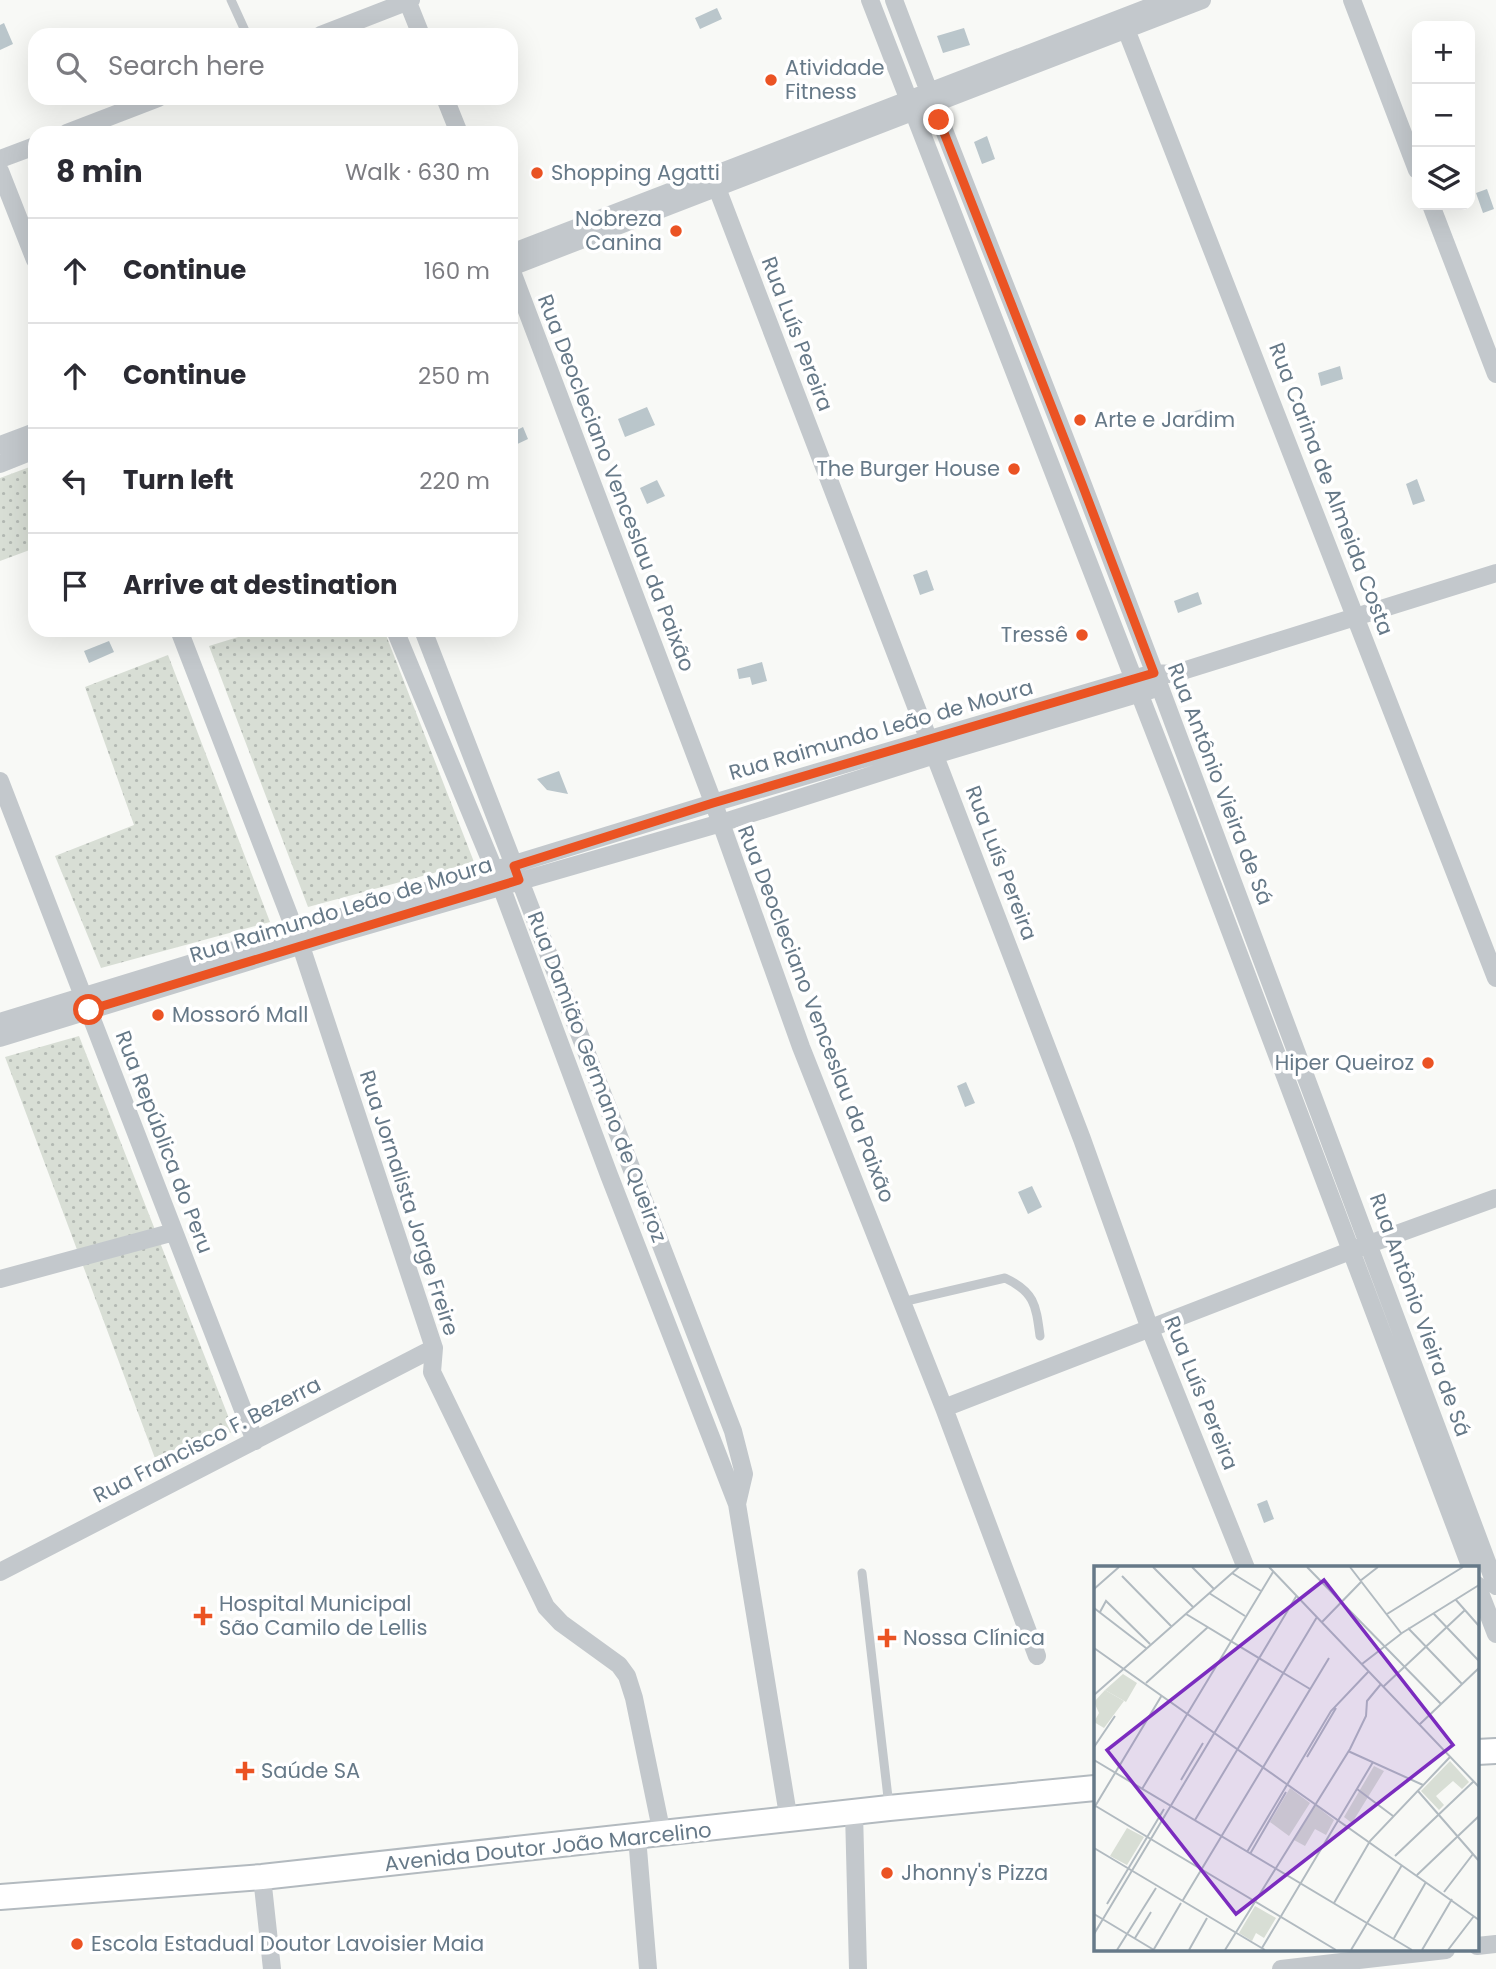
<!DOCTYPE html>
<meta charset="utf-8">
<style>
:root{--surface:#fff;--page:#f7f7f7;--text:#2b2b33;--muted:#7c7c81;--line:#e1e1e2}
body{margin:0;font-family:Poppins,sans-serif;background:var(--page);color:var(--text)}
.controls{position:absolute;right:21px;top:21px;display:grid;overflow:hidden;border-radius:14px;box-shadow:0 7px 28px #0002}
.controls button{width:63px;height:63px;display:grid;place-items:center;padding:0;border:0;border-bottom:2px solid var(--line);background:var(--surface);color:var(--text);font:35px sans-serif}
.stop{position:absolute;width:21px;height:21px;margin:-16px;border:5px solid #eb5323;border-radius:50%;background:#fff}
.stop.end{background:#eb5323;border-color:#fff;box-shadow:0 2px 7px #0008}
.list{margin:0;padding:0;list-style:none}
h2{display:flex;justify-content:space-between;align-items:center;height:91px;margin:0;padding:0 28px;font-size:30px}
h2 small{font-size:23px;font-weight:400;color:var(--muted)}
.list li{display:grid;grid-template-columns:46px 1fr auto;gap:21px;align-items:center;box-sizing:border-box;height:105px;padding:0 28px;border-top:2px solid var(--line)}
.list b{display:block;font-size:26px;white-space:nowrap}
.list em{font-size:23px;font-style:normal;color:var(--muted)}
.icon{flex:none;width:38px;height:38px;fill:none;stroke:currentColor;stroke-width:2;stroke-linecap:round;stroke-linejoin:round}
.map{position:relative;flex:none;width:1496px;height:1969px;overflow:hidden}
.search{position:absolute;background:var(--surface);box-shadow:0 7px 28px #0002;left:28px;top:28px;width:490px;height:77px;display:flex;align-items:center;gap:18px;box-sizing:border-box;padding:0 24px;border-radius:21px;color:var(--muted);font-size:26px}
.panel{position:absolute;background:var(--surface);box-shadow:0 7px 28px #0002;left:28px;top:126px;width:490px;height:511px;border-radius:21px}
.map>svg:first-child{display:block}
.grass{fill:url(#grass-dots)}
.water{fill:#bac6cb}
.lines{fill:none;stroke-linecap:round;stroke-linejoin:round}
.secondary-casing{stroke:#b3babf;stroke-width:28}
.lane{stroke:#c3c8cc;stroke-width:9}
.street{stroke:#c3c8cc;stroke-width:18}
.secondary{stroke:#fff;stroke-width:24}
.route{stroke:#eb5323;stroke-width:9}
.poi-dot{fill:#eb5323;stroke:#fff;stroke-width:2.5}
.labels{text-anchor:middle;stroke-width:7;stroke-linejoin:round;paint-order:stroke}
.poi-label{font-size:21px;fill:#667988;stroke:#fff;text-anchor:start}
.street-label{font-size:21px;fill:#667988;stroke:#fff}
.inset-road{fill:none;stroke:#b1bac0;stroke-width:2}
.view{fill:#7b2cbf;fill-opacity:0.15;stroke:#7b2cbf;stroke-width:3.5}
.inset-edge{fill:none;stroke:#667988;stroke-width:3.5}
</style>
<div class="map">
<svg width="1496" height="1969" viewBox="0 0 1496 1969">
<defs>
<pattern id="grass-dots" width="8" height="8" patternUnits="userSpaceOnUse" patternTransform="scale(1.75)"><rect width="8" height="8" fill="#d8ded5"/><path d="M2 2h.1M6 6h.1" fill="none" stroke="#b3b9b3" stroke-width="1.8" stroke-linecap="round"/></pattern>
</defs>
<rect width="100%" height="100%" fill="#f8f9f6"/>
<path class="grass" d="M35 465V548L0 561V478Z
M261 630H384L474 862 308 907 209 646Z
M168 655 270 922 101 968 55 856 134 825 85 687Z
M79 1036 234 1431 159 1469 5 1057Z"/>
<path class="water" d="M717 8 722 19 700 29 695 18Z
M4 23 13 44 0 50V25Z
M964 28 970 45 943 53 937 36Z
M987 136 995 159 982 164 974 142Z
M1487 189 1494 209 1483 213 1476 193Z
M1340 366 1343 379 1321 386 1318 373Z
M647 407 655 425 625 437 618 419Z
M1205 408 1208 419 1186 426 1182 415Z
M523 427 528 439 511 447V433Z
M1417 479 1425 501 1413 505 1406 484Z
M657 480 665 496 647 504 640 488Z
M927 570 934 590 920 595 913 575Z
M1198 592 1202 604 1178 613 1174 601Z
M109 641 114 652 89 663 84 651Z
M762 662 767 681 752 685 750 677 739 679 737 669Z
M559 771 568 794 547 790 537 779Z
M966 1082 975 1103 965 1107 957 1086Z
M1032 1186 1042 1207 1028 1214 1018 1192Z
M1267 1500 1274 1519 1264 1523 1257 1504Z"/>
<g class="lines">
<defs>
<path id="secondary" d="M1477 1752 1496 1751
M0 1897 262 1877 889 1808 1095 1788"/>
</defs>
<use href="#secondary" class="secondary-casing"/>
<path class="lane" d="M231 0 247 35
M902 1302 1005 1278C1035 1292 1036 1306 1040 1336
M862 1573 889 1806"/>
<path class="street" d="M407 0 421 35
M870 0 1178 793 1471 1568
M894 0C955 162 1021 323 1083 485 1223 851 1360 1218 1496 1586
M1352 0 1417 170
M1122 19 1496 978
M321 35 411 0
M445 98 459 133
M67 133 158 98
M0 159 35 146
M0 171 35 260
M712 175 1082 1139 1150 1329 1246 1568
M1431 205 1496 374
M511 253 1168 0
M511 267 1202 0
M511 269 721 823 801 1047 944 1408 1037 1656
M0 445 35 432
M0 464 35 450
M179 630 301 946 434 1348 432 1372 546 1607 561 1623 619 1665 627 1676 634 1698 662 1834
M395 630 501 886 609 1175 737 1504 789 1821
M423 630 733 1431 744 1474 737 1504
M0 781 255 1441
M0 1022 713 803 1154 673 1173 674 1496 573
M0 1038 338 934 721 823 935 755 1151 690
M0 1279 174 1232
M944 1408 1350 1251 1496 1198
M0 1572 434 1348
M1477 1585 1496 1634
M854 1812 858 1969
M637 1837 648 1969
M262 1877 272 1969
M1477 1946 1496 1944
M1281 1969 1446 1950"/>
<use href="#secondary" class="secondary"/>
</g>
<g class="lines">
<path class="route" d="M89 1010 519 880 514 866 713 803 1154 673 1082 484 939 120"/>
</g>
<g class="poi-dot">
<circle cx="771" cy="80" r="7"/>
<circle cx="537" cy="173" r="7"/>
<circle cx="676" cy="231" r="7"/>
<circle cx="1080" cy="420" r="7"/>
<circle cx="1014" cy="469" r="7"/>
<circle cx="1082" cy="635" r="7"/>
<circle cx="158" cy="1015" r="7"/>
<circle cx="1428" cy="1063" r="7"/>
<path d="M199.5 1605.5h7v7h7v7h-7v7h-7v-7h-7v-7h7z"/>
<path d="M883.5 1627.5h7v7h7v7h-7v7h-7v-7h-7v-7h7z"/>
<path d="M241.5 1760.5h7v7h7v7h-7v7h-7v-7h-7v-7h7z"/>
<circle cx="887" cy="1873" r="7"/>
<circle cx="77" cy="1944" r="7"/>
</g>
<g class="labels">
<g class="poi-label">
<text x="785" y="75">Atividade<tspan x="785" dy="24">Fitness</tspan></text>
<text x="551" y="180">Shopping Agatti</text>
<text x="662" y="226" text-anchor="end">Nobreza<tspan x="662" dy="24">Canina</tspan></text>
<text x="1094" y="427">Arte e Jardim</text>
<text x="1000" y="476" text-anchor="end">The Burger House</text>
<text x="1068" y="642" text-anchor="end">Tressê</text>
<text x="172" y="1022">Mossoró Mall</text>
<text x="1414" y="1070" text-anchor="end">Hiper Queiroz</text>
<text x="219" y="1611">Hospital Municipal<tspan x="219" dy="24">São Camilo de Lellis</tspan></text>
<text x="903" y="1645">Nossa Clínica</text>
<text x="261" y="1778">Saúde SA</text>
<text x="901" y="1880">Jhonny's Pizza</text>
<text x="91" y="1951">Escola Estadual Doutor Lavoisier Maia</text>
</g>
<g class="street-label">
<text transform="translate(797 334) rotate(69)" y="7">Rua Luís Pereira</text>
<text transform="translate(616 483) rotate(69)" y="7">Rua Deocleciano Venceslau da Paixão</text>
<text transform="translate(1331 489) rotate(69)" y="7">Rua Carina de Almeida Costa</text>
<text transform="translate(881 730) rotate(-16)" y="7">Rua Raimundo Leão de Moura</text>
<text transform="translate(1220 784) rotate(69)" y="7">Rua Antônio Vieira de Sá</text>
<text transform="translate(1001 863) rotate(69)" y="7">Rua Luís Pereira</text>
<text transform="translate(341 910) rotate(-17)" y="7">Rua Raimundo Leão de Moura</text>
<text transform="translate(816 1014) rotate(69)" y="7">Rua Deocleciano Venceslau da Paixão</text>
<text transform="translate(597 1077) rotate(69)" y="7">Rua Damião Germano de Queiroz</text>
<text transform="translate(164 1142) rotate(69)" y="7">Rua República do Peru</text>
<text transform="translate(409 1203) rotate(72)" y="7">Rua Jornalista Jorge Freire</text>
<text transform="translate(1420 1315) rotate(70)" y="7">Rua Antônio Vieira de Sá</text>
<text transform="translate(1201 1393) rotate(68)" y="7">Rua Luís Pereira</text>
<text transform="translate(207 1440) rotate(-27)" y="7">Rua Francisco F. Bezerra</text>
<text transform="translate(548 1847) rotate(-6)" y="7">Avenida Doutor João Marcelino</text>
</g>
</g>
<g transform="translate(1094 1566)">
<rect width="385" height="385" fill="#f8f9f6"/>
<path d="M29 108 43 117 32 136 11 124ZM356 195 375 216 368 223 359 215 342 230 350 239 345 244 327 225ZM280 200 290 205 258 257 250 251ZM196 222 216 237 195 270 176 256ZM221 239 240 254 232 269 221 263 211 280 200 274Z" fill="#d8ded5"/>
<path d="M161 340 182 352 170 372 162 367 158 375 145 367Z" fill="#d8ded5"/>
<path d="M11 124 30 135 10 162 0 156 5 147 0 136ZM33 262 50 271 33 299 16 290Z" fill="#d8ded5"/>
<path class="inset-road" d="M59 1 99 41M98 1 120 23M175 1 385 221M213 1 347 138M256 1 307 67M138 7 167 25M28 10 77 60M266 15 284 1M0 23 25 1M115 27 151 50M362 34 385 60M0 42 52 82M6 46 12 35 56 78M339 47 385 95M92 48 216 123M293 48 369 1M228 56 267 16M314 62 368 118M0 82 385 354M268 98 308 67 385 19M52 117 114 61M290 120 371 44M0 129 145 1M326 158 385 102M0 181 21 150M254 185 329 219M213 191 242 142M0 194 318 384M87 214 109 177M48 223 179 6M263 223 299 250M324 225 385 295M0 239 242 384M0 242 68 129M101 254 223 51M0 282 171 384M153 286 237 145 275 105M156 288 192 226M301 290 380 215M323 309 385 250M350 326 379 288M89 334 235 92M240 337 276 275 356 191M13 338 70 243M0 348 60 384M0 368 203 29M41 372 57 346M300 372 332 316M168 382 279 196M60 383 87 337M23 384 62 322M95 384 113 352M131 384 256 183 272 150 273 135 287 118M257 384 308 299M328 384 358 333M354 384 380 350"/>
<path class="view" d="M230 14 359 179 142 348 13 184Z"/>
<rect width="385" height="385" class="inset-edge"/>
</g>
</svg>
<div class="controls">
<button>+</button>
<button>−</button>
<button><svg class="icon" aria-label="layers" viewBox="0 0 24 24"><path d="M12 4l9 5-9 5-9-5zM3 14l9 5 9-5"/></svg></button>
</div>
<div class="stop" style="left:89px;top:1010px"></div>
<div class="stop end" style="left:939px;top:120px"></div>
<div class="search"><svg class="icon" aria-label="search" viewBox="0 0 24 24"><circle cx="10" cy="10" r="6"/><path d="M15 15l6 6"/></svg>Search here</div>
<section class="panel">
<h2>8 min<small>Walk · 630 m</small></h2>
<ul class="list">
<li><svg class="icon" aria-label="ahead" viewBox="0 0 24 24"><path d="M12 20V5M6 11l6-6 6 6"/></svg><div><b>Continue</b></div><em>160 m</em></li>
<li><svg class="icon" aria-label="ahead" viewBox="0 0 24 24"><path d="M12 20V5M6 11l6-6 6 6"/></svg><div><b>Continue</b></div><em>250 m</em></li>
<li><svg class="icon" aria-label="left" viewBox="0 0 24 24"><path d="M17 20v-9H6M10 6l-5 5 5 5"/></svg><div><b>Turn left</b></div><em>220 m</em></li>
<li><svg class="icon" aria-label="arrive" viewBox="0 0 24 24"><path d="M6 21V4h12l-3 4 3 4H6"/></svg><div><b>Arrive at destination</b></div></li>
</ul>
</section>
</div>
